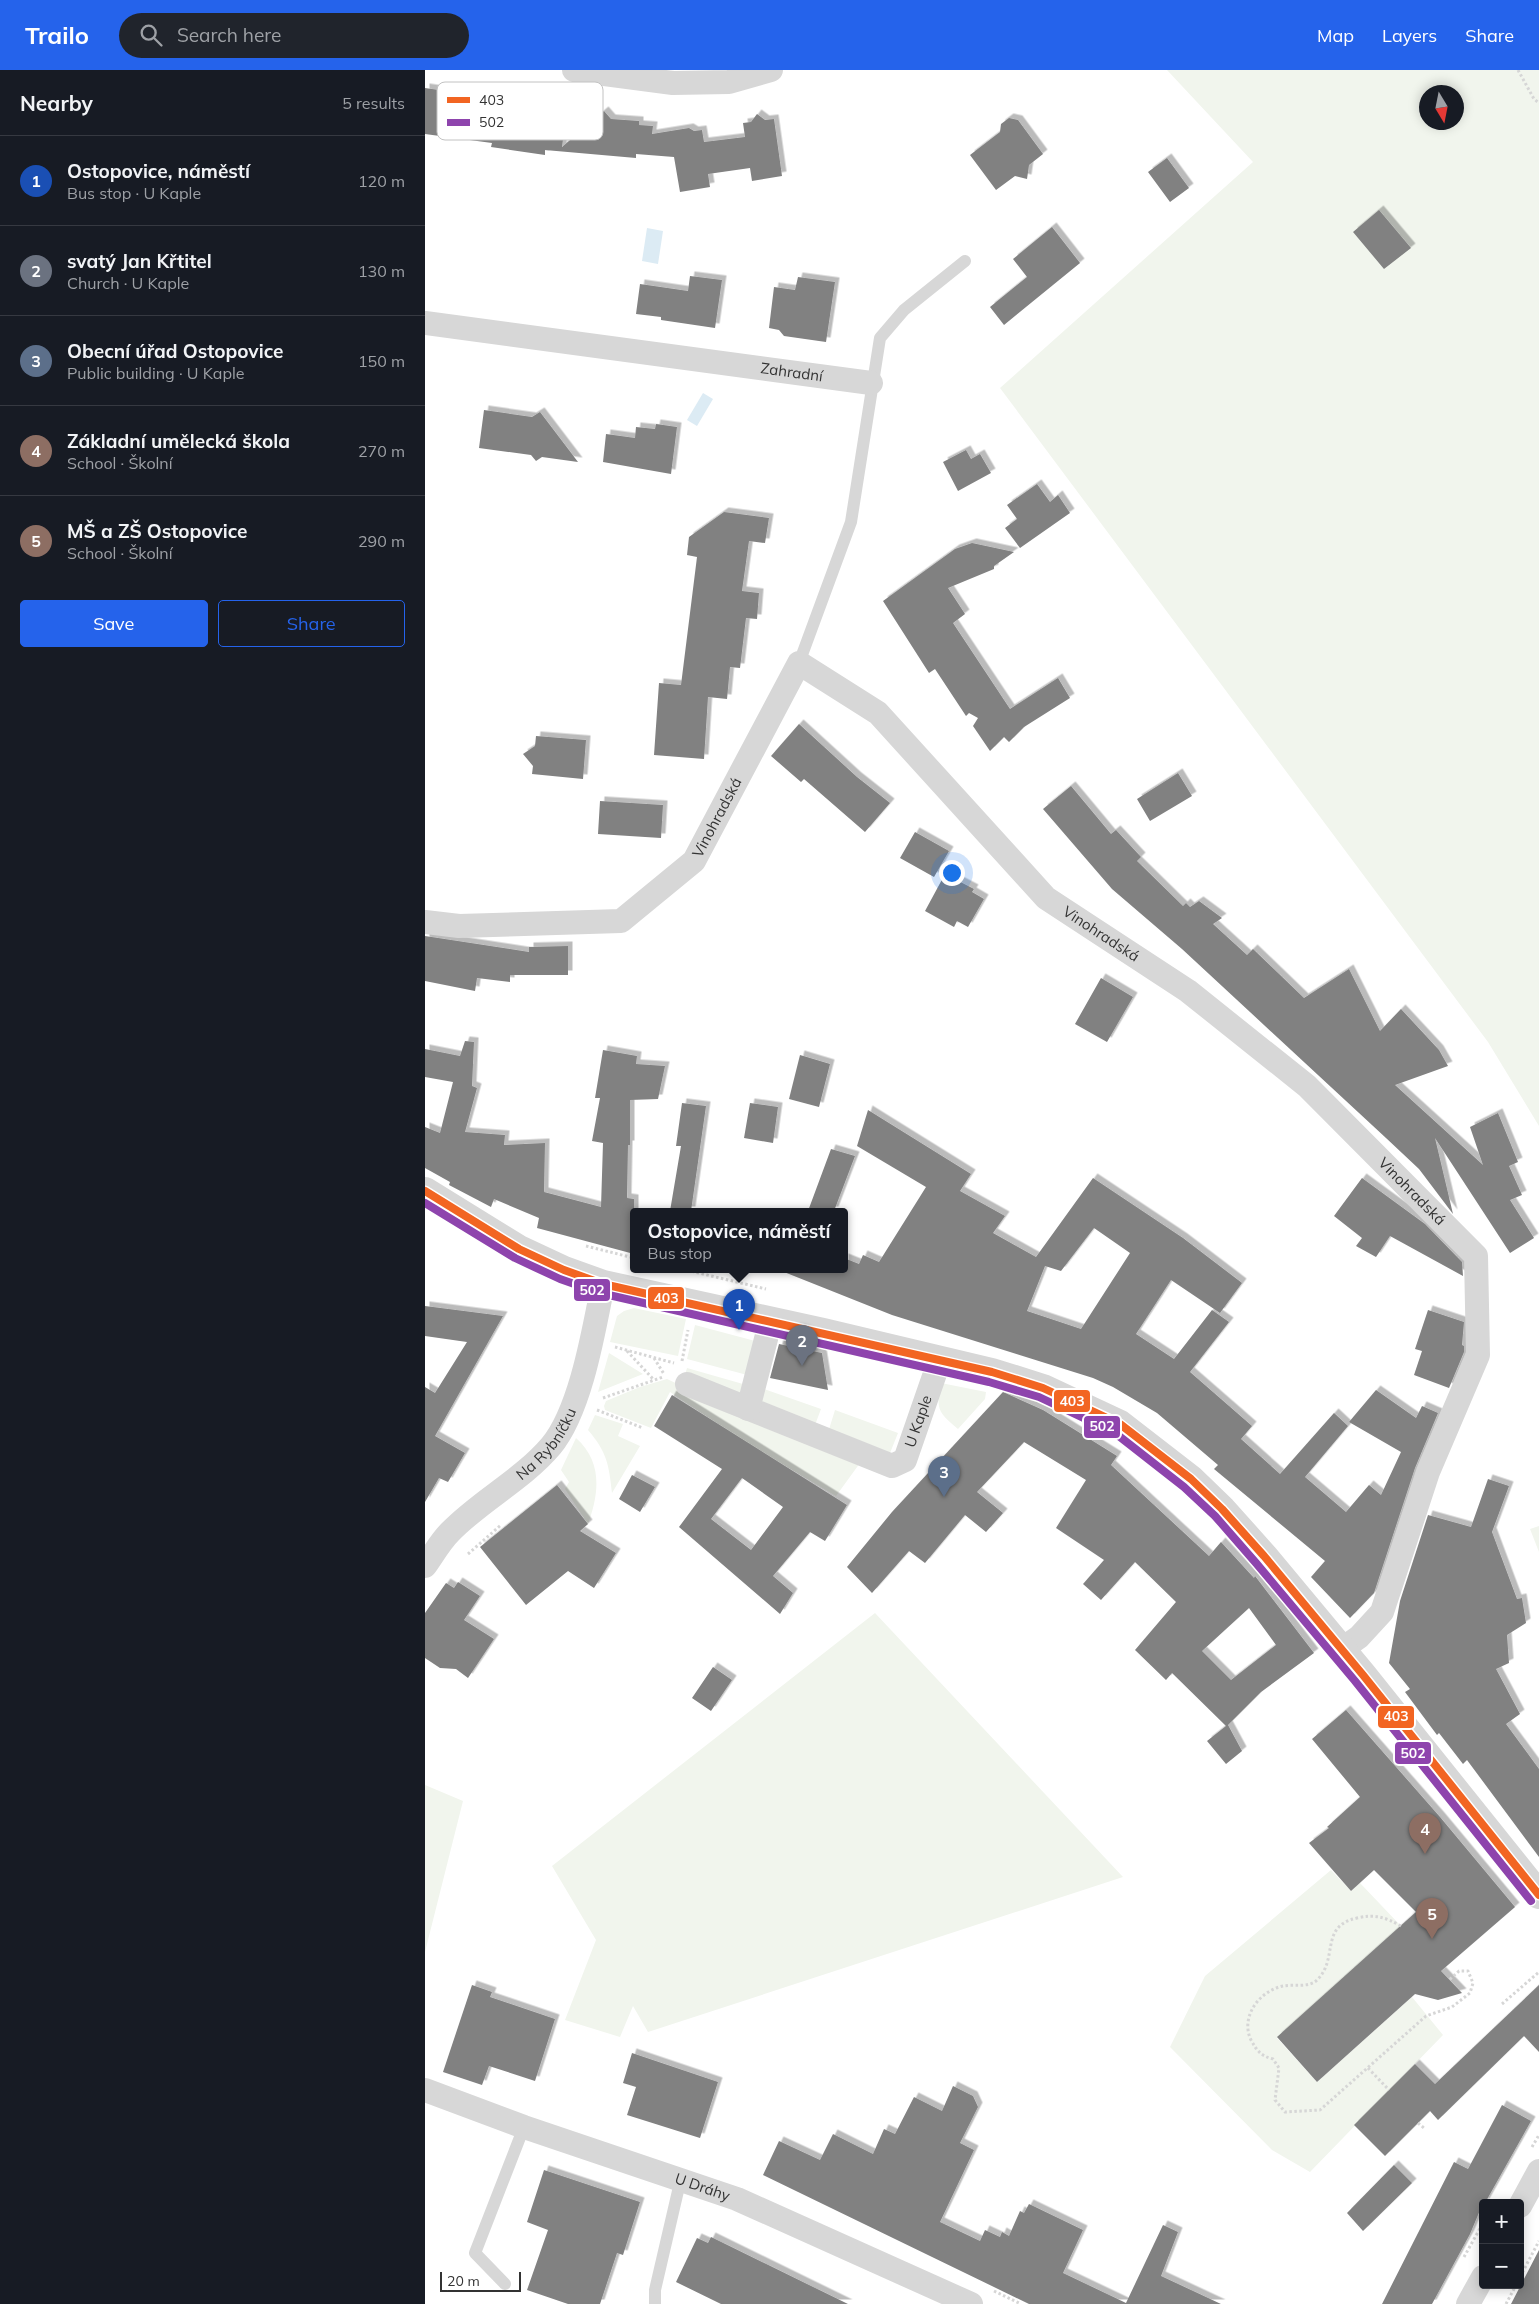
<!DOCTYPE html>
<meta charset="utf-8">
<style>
:root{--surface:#171b24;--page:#20242c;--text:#f1f3f6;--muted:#9ea1a6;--line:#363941;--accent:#2563eb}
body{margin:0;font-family:Mulish,sans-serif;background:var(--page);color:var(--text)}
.controls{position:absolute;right:15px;bottom:15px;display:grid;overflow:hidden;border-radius:5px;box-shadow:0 2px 12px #0003}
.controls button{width:45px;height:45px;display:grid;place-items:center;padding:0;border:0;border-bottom:1px solid var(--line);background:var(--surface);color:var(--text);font:25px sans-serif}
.compass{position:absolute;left:994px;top:15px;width:45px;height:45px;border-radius:50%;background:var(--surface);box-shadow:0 2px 12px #0003;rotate:170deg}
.scale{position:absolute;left:15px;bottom:12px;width:81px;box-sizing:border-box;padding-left:5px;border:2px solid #333;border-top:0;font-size:14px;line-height:18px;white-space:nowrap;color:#333;-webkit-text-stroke:4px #fff;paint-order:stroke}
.you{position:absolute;left:526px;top:802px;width:18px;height:18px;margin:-12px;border:4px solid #fff;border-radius:50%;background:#1a73e8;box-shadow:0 0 0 8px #1a73e833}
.badge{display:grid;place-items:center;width:32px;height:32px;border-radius:50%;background:var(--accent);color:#fff;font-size:16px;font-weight:700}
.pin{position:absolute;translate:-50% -41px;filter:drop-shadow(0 1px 2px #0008)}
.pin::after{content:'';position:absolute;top:26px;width:18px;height:15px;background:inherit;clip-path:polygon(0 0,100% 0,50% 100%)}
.popup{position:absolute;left:205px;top:1138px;width:218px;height:65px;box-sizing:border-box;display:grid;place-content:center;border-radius:5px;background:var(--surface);filter:drop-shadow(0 1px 4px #0005);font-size:16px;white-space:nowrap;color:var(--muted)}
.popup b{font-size:19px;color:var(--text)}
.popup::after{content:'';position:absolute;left:50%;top:100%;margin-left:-10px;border:10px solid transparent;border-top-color:var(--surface)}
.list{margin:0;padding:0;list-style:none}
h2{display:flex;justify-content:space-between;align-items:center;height:65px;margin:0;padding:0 20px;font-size:21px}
h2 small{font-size:16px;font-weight:400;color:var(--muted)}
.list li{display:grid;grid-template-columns:32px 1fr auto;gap:15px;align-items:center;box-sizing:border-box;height:90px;padding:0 20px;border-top:1px solid var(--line)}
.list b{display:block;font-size:19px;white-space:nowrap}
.list p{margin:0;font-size:16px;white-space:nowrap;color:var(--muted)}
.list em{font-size:16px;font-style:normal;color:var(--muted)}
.actions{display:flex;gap:10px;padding:15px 20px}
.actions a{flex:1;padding:11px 0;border:1px solid var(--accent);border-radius:5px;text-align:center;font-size:18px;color:var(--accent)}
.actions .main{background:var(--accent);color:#fff}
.icon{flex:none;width:28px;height:28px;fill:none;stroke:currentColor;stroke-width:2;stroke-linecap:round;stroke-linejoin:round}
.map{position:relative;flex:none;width:1114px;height:2234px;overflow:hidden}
header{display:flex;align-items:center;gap:30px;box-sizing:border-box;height:70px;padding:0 25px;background:var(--accent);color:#fff}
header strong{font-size:24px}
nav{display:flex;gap:28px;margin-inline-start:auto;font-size:18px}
.search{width:350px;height:45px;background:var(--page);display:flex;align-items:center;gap:12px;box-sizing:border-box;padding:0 18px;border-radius:28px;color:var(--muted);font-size:19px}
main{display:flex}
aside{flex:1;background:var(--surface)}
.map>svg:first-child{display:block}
.green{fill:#f1f5ed;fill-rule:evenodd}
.water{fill:#dcebf4}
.building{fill:#818181;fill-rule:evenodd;filter:url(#shadow)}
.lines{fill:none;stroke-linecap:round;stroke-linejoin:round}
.path{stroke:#d6d6d6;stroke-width:3;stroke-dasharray:2.5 2.5;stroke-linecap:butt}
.service{stroke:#d7d7d7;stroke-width:12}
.minor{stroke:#d7d7d7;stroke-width:24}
.tertiary{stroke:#d7d7d7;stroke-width:28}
.bus-1-casing{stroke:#fff;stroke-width:11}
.bus-2-casing{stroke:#fff;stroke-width:11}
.bus-1{stroke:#f26522;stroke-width:8}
.bus-2{stroke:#8e44ad;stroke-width:8}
.labels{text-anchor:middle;stroke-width:5;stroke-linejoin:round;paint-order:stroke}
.street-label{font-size:15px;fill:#333;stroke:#fff}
.key{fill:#fff;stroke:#c2c2c2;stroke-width:1}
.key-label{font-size:14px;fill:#333}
.line-badge{stroke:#fff;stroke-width:2}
.badge-label{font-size:14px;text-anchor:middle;font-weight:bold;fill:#fff}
</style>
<header>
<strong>Trailo</strong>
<div class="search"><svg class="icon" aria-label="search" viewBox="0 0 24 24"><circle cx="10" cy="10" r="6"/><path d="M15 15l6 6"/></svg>Search here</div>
<nav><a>Map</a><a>Layers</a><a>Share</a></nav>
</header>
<main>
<aside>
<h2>Nearby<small>5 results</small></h2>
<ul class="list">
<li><span class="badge" style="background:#1a4fb4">1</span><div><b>Ostopovice, náměstí</b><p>Bus stop · U Kaple</p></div><em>120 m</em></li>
<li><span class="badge" style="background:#6b7280">2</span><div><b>svatý Jan Křtitel</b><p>Church · U Kaple</p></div><em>130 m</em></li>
<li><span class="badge" style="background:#5c6f8a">3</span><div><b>Obecní úřad Ostopovice</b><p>Public building · U Kaple</p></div><em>150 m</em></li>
<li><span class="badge" style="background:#8d6e63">4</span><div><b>Základní umělecká škola</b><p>School · Školní</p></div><em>270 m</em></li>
<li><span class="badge" style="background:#8d6e63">5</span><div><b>MŠ a ZŠ Ostopovice</b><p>School · Školní</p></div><em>290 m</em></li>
</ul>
<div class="actions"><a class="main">Save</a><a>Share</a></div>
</aside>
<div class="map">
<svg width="1114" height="2234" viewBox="0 0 1114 2234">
<defs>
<filter id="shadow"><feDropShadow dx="4.5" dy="-4.5" stdDeviation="0" flood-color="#0004"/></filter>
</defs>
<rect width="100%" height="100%" fill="#fff"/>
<path class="green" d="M742 0H1114V1056L1063 972 575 318 828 92ZM1002 22H1032V52H1002Z
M209 1238 261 1249 253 1286 185 1272 192 1246 199 1241Z
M270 1255 334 1272 326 1306 262 1289Z
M184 1283 218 1304 173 1322Z
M262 1298 325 1316 319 1334 259 1308Z
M242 1309 331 1351 435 1393 411 1426 317 1370 245 1322 226 1358 180 1340 179 1336 181 1331 215 1317Z
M516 1313 561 1322 560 1329 533 1359C512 1342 511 1338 516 1313Z
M339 1319 396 1339 387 1363 333 1339Z
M410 1340 473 1363 461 1393 401 1369Z
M170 1345 198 1354 193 1366 215 1376 187 1423C184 1395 182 1382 163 1360Z
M151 1368C178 1392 174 1424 163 1454L140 1419 144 1412 136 1400Z
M1114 1456V1482L1105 1459Z
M450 1543 698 1807 223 1962 208 1936 195 1967 140 1950 171 1870 127 1796Z
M0 1715 38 1731 0 1882Z
M906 1800 926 1821 935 1813 976 1856 852 1968 892 2012 987 1927 1018 1965 885 2102 847 2080 745 1977 780 1906Z"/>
<path class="water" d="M222 158 238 161 233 194 217 191Z
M278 323 288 329 272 356 262 350Z"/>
<path class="building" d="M0 18 75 29 78 33 99 36 142 39 137 77 179 41 186 49 214 51V55L228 56 227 64 264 58 269 61 277 60 279 72 320 67 318 53 326 52 332 44 340 50 349 49 357 106 327 111 325 98 283 104 285 117 255 122 249 87 211 84V88L120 80V85L66 77 67 73 0 64Z
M584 48 593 50 618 84 604 95 602 109 590 106 571 120 545 85 575 62 576 54Z
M742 88 764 118 745 132 723 102Z
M954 140 986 178 959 199 928 162Z
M627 157 655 193 579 255 565 237 602 207 588 189Z
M265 206 297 210 290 258 236 250V247L211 244 215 214 263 221Z
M373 207 410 212 401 272 359 266 354 260 344 258 349 217 370 220Z
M59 340 107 347 115 342 153 392 117 387 111 391 106 385 54 378Z
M231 354 252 357 246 404 178 392 181 364 210 368 211 357 230 359Z
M541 380 546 389 555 384 566 403 533 421 518 392Z
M612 414 625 432 633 425 645 443 595 478 580 458 592 449 582 435Z
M299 442 344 448 340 473 324 471 317 521 334 523 332 549 321 548 315 598 305 597 302 629 283 627 279 689 229 685 234 613 256 615 272 487 262 485 264 467Z
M547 473 589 482 569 496V499L523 518 540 544 528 553 585 639 633 608 645 628 599 657 584 672 579 667 565 681 548 656 553 648 544 643 541 646 510 599 504 603 458 531 530 479Z
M374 654 432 707 465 733 440 762 379 709 376 712 346 686Z
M111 666 161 670 158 709 107 704 108 696 98 684 110 676Z
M753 703 767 726 725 751 712 729Z
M646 716 686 764 691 760 716 787 712 791 758 836 761 833 765 837 774 831 797 848 788 854 822 885 828 879 879 928 924 899 955 961 976 939 1014 980 1023 996 970 1015 1058 1095 1045 1057 1073 1043 1093 1092 1084 1096 1097 1125 1085 1130 1109 1168 1085 1183 1010 1068 1028 1144 994 1099 961 1068 757 879 687 819 618 739Z
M175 731 238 735 236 768 173 764Z
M490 762 524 781 509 807 475 788Z
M520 804 549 819 547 822 559 829 543 857 532 851 529 857 500 841Z
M0 866 104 882V877L143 876V905H85V912L52 908 50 921 0 911Z
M676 908 708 927 682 972 650 954Z
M40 971 49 972 47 1016 52 1018 40 1062 80 1065 79 1075 120 1073 119 1122 176 1137 178 1073 167 1071 175 1028H170L178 980 212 986 211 994 240 996 233 1029 205 1030V1075H203L202 1128 209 1129V1184L112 1158 114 1148 69 1129 66 1137 24 1115 25 1112 0 1098V1057L15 1063 28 1012 0 1007V979L35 986Z
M375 985 405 994 394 1037 364 1029Z
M257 1033 281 1036 266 1141H245L256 1076H251Z
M325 1033 353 1037 348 1073 319 1068Z
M443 1040 546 1104 535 1121 580 1146 568 1163 611 1187 668 1108 758 1168 817 1213 795 1243 746 1210 711 1264 749 1289 787 1240 804 1252 765 1302 827 1356 816 1369 855 1404 909 1343 923 1356 880 1407 921 1442 944 1415 956 1425 976 1382 924 1352 951 1320 991 1348 997 1336 1013 1343 990 1398 949 1523 925 1548 886 1507 900 1491 789 1399 793 1395 732 1343 688 1317 668 1308 467 1245 354 1200 419 1199V1188L434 1194 438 1185 454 1192 501 1117 432 1076ZM669 1158 705 1183 656 1259 602 1241 620 1196 636 1201Z
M406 1079 430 1086 409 1141H383Z
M937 1108 1000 1154 1037 1192 1038 1206 965 1166 951 1187 931 1176 937 1168 909 1146Z
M0 1236 78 1246 10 1366 40 1383 23 1412 14 1408 0 1432V1317L10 1323 42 1272 0 1266Z
M1003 1240 1039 1252 1037 1275 1039 1276V1282L1024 1318 989 1305 997 1281 990 1279Z
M354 1274 397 1283 403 1320 345 1308Z
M578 1322 618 1340 692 1386 686 1395 784 1486 796 1472 829 1508 830 1506 889 1583 836 1622 803 1655 817 1681 801 1694 782 1671 801 1656 747 1603 741 1610 710 1580 751 1532 710 1492 676 1530 658 1514 679 1490 631 1458 661 1410 599 1372 552 1422 578 1443 561 1462 540 1445 500 1493 484 1481 447 1523 422 1497 467 1442ZM824 1538 851 1575 806 1610 777 1581Z
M247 1325 422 1435 400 1471 385 1462 348 1506 368 1523 355 1544 254 1457 297 1399 229 1356ZM317 1408 358 1437 326 1480 286 1449Z
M207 1405 230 1417 215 1442 194 1429Z
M1063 1409 1084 1416 1067 1462 1092 1529 1097 1528 1101 1553 1082 1565 1084 1593 1071 1599 1095 1644 1081 1654 1114 1699V1787L1042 1690 1038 1694 1014 1663 1012 1665 980 1622 985 1619 964 1593 975 1531 1003 1445 1046 1457Z
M132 1415 163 1454 155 1461 191 1483 169 1518 143 1501 101 1535 55 1477Z
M33 1512 55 1526 39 1550 69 1569 43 1608 31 1599 15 1598 0 1588V1543L21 1513 29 1518Z
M288 1597 307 1610 286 1641 267 1628Z
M921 1640 1015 1747 1090 1837 1016 1901 1037 1923 1013 1930 990 1924 892 2012 852 1967 991 1842 949 1800 926 1821 884 1773 904 1758 902 1757 935 1727 887 1669Z
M47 1915 67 1922 65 1927 130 1949 110 2011 64 1996 57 2015 18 2002Z
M1114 1915V1982L1099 1966 1013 2050 1005 2041 960 2086 929 2055 990 1994 1010 2014Z
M207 1983 293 2012 275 2068 202 2045 211 2017 198 2013Z
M528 2016 548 2026 553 2037 535 2073 549 2080 515 2152 555 2171 560 2160 575 2167 577 2162 584 2166 595 2141 599 2143 604 2134 658 2160 638 2203 701 2233 738 2155 753 2162 736 2206 796 2234H604L338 2105 354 2071 395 2090 408 2064 448 2084 459 2059 470 2064 489 2027 517 2041Z
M1077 2035 1106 2051 1060 2133H1058L1045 2164 1007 2234H957L1029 2092 1043 2099Z
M969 2095 987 2113 938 2161 922 2143Z
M119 2100 215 2132 198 2185 192 2183 175 2234H143L102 2220 123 2160 102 2152Z
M286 2167 382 2214 423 2234H296L251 2212 272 2168 283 2173Z
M1114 2180V2234H1086Z"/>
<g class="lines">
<path class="path" d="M1093 0 1109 29 1114 33
M161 1176 209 1188
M257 1199 341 1219
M190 1277 249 1293
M202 1281 229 1310
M229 1288 239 1304
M257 1291 263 1260
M178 1328 238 1307
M172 1340 218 1358
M43 1484 76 1455
M976 1856C960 1847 950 1844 932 1848 894 1856 914 1889 892 1910 884 1918 869 1914 858 1916 834 1921 815 1947 826 1970 832 1981 836 1986 848 1989L854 1998 850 2030 860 2042 895 2040 1001 1946 1027 1937 1045 1923 1048 1913 1043 1901H1034L1024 1910
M1077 1934 1114 1902
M943 1998 964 2020
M993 2053 999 2058
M1107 2077 1114 2065
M1039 2187 1058 2153
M1095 2207 1114 2171
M569 2221 596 2234
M1081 2234 1091 2215"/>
<path class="service" d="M374 593 426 452 455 268 479 240 540 191
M80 2214 50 2183 99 2057
M230 2234V2220L256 2108"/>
<g class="minor">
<path d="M149 0 248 13 304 12 346 0"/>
<path id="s1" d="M0 253 446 313"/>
<path id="s2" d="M0 852 34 856 196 851 269 791 374 593 453 643 621 828 763 921 882 1016 1051 1186 1053 1285 1003 1402 957 1542 934 1567 917 1579"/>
<path id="s3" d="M262 1314 467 1396 480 1390 515 1289"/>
<path d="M323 1339 342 1265"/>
<path id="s4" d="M0 1496C8 1485 15 1472 25 1462 56 1430 97 1410 126 1376 156 1340 169 1259 178 1214"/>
<path id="s5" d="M0 2020 99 2057 312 2129 546 2234"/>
<path d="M1095 2136 1114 2101"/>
<path d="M1043 2234 1058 2207"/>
</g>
<path class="tertiary" d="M0 1121 94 1179 139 1200 178 1214 398 1262 567 1302 618 1318 695 1354 766 1409 797 1439 839 1486 938 1605 1114 1825"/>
<defs>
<path id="bus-1" d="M0 1121 94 1179 139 1200 178 1214 567 1302 618 1318 695 1354 766 1409 797 1439 839 1486 938 1605 1114 1825"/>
<path id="bus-2" d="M0 1133 90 1188 135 1209 175 1223 564 1312 614 1327 690 1363 759 1417 790 1446 831 1493 930 1611 1106 1831"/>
</defs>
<use href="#bus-1" class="bus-1-casing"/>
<use href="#bus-2" class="bus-2-casing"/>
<use href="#bus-1" class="bus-1"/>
<use href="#bus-2" class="bus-2"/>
</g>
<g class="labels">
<g class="street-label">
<text dy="5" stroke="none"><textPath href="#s1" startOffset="370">Zahradní</textPath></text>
<text dy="5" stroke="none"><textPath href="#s2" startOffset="340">Vinohradská</textPath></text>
<text dy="5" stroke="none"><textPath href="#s2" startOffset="924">Vinohradská</textPath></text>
<text dy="5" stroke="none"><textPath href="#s2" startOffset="1329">Vinohradská</textPath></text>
<text dy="5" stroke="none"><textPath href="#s3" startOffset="276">U Kaple</textPath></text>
<text dy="5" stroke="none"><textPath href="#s4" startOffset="174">Na Rybníčku</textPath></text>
<text dy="5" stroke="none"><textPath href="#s5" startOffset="294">U Dráhy</textPath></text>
</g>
</g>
<rect x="12" y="12" width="166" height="58" rx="8" class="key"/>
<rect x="22" y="27" width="23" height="6" fill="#f26522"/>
<rect x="22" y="49" width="23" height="7" fill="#8e44ad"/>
<g class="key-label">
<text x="54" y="35">403</text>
<text x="54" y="57">502</text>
</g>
<g class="line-badge">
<rect x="148" y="1208" width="38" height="24" rx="5" fill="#8e44ad"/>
<rect x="222" y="1216" width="38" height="24" rx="5" fill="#f26522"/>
<rect x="628" y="1319" width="38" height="24" rx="5" fill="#f26522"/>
<rect x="658" y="1345" width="38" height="24" rx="5" fill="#8e44ad"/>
<rect x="952" y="1635" width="38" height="24" rx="5" fill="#f26522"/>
<rect x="969" y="1671" width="38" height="24" rx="5" fill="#8e44ad"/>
</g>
<g class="badge-label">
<text x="167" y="1225">502</text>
<text x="241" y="1233">403</text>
<text x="647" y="1336">403</text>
<text x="677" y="1361">502</text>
<text x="971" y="1651">403</text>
<text x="988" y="1688">502</text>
</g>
</svg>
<div class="controls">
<button>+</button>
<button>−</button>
</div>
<svg class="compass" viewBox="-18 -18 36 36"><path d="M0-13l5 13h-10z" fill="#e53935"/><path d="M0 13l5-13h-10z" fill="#9ea1a6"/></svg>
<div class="scale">20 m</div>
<div class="you"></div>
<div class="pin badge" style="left:314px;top:1260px;background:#1a4fb4">1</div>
<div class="popup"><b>Ostopovice, náměstí</b>Bus stop</div>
<div class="pin badge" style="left:377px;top:1296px;background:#6b7280">2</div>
<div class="pin badge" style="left:519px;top:1427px;background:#5c6f8a">3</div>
<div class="pin badge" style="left:1000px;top:1784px;background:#8d6e63">4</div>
<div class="pin badge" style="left:1007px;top:1869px;background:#8d6e63">5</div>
</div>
</main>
